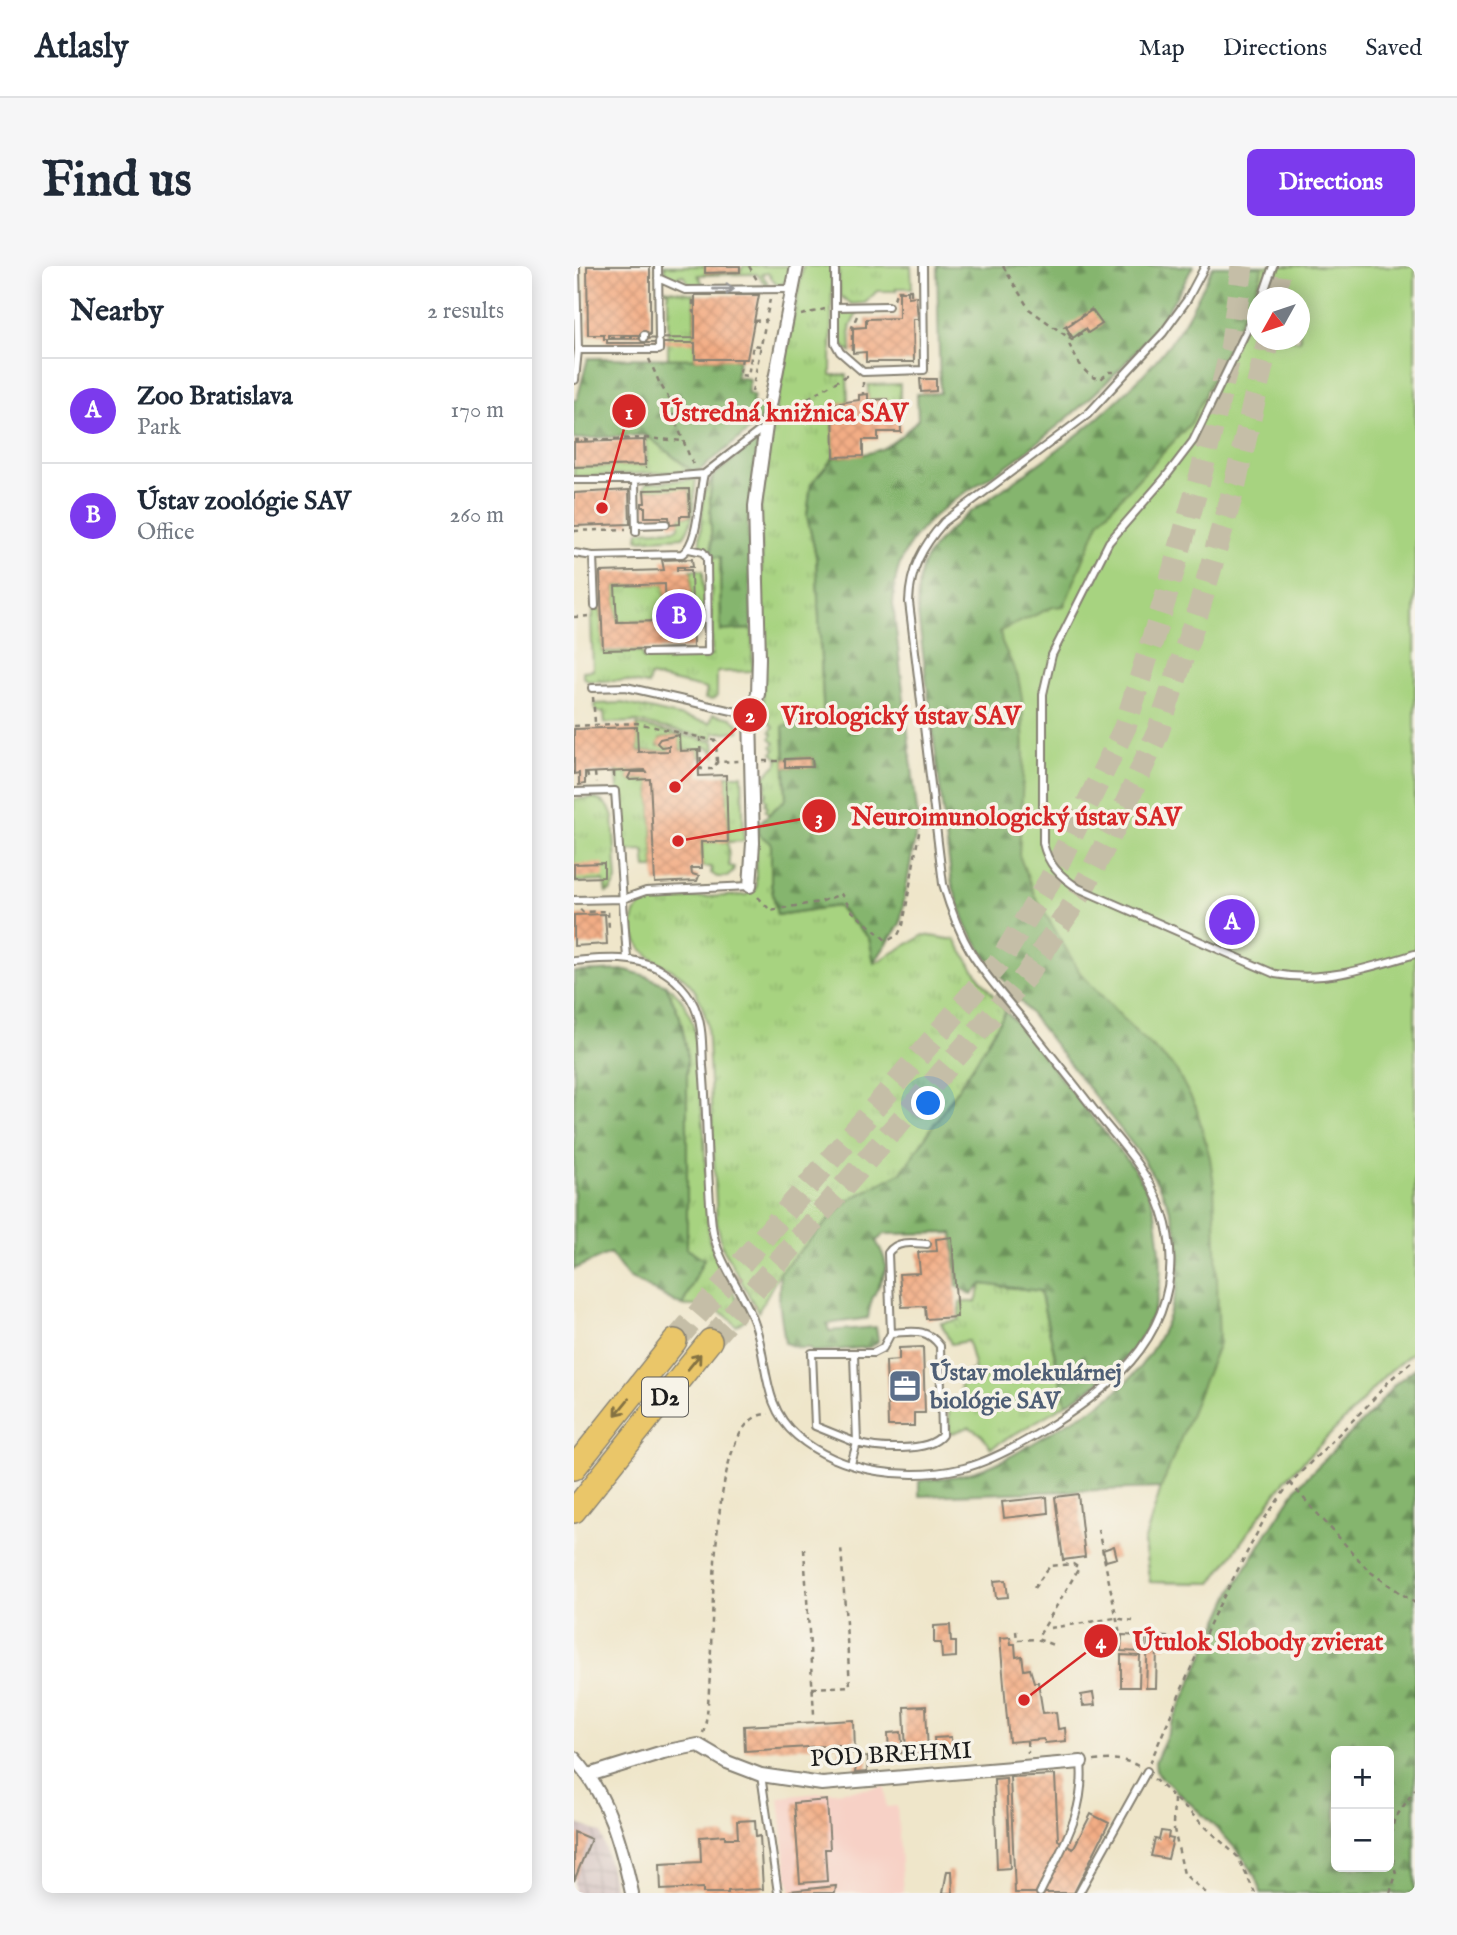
<!DOCTYPE html>
<meta charset="utf-8">
<style>
:root{--surface:#fff;--page:#f6f6f7;--text:#1f2937;--muted:#747a83;--line:#e0e1e3;--accent:#7c3aed}
body{margin:0;font-family:"IM FELL English",serif;background:var(--page);color:var(--text)}
.controls{position:absolute;right:21px;bottom:21px;display:grid;overflow:hidden;border-radius:10px;box-shadow:0 4px 18px #0003}
.controls button{width:63px;height:63px;display:grid;place-items:center;padding:0;border:0;border-bottom:2px solid var(--line);background:var(--surface);color:var(--text);font:35px sans-serif}
.compass{position:absolute;left:673px;top:21px;width:63px;height:63px;border-radius:50%;background:var(--surface);box-shadow:0 4px 18px #0003;rotate:230deg}
.you{position:absolute;left:355px;top:838px;width:24px;height:24px;margin:-18px;border:5px solid #fff;border-radius:50%;background:#1a73e8;box-shadow:0 0 0 10px #1a73e833}
.badge{display:grid;place-items:center;width:46px;height:46px;border-radius:50%;background:var(--accent);color:#fff;font-size:23px;font-weight:700}
.pin{position:absolute;translate:-50% -50%;border:4px solid #fff;box-shadow:0 2px 7px #0006}
.list{margin:0;padding:0;list-style:none}
h2{display:flex;justify-content:space-between;align-items:center;height:91px;margin:0;padding:0 28px;font-size:30px}
h2 small{font-size:23px;font-weight:400;color:var(--muted)}
.list li{display:grid;grid-template-columns:46px 1fr auto;gap:21px;align-items:center;box-sizing:border-box;height:105px;padding:0 28px;border-top:2px solid var(--line)}
.list b{display:block;font-size:26px;white-space:nowrap}
.list p{margin:0;font-size:23px;white-space:nowrap;color:var(--muted)}
.list em{font-size:23px;font-style:normal;color:var(--muted)}
.map{position:relative;flex:none;width:841px;height:1627px;overflow:hidden;border-radius:10px}
header{display:flex;align-items:center;gap:42px;box-sizing:border-box;height:98px;padding:0 35px;background:var(--surface);border-bottom:2px solid var(--line)}
header strong{font-size:33px}
nav{display:flex;gap:38px;margin-inline-start:auto;font-size:24px}
.intro{display:flex;align-items:center;justify-content:space-between;box-sizing:border-box;height:168px;padding:0 42px}
h1{margin:0;font-size:49px}
.button{padding:18px 32px;border-radius:10px;background:var(--accent);color:#fff;font-size:24px;font-weight:700}
main{display:flex;gap:42px;padding:0 42px}
aside{flex:1;background:var(--surface);border-radius:10px;box-shadow:0 4px 18px #0003}
.map>svg:first-child{display:block}
.built{fill:#f7d1c6}
.industrial{fill:url(#industrial-grid)}
.grass{fill:url(#grass-tufts);stroke:#62784e;stroke-width:2}
.forest{fill:url(#forest-firs);stroke:#506845;stroke-width:2;fill-rule:evenodd}
.green{fill:#a7d380;stroke:#62784e;stroke-width:2;fill-rule:evenodd}
.building{fill:url(#building-cross-hatch);fill-rule:evenodd}
.lines{fill:none;stroke-linecap:round;stroke-linejoin:round}
.motorway-tunnel{stroke:#c5bea7;stroke-width:23;stroke-dasharray:23 11;stroke-linecap:butt}
.service-casing{stroke:#868173;stroke-width:10}
.minor-casing{stroke:#868173;stroke-width:16}
.motorway-casing{stroke:#868173;stroke-width:26}
.path{stroke:#868173;stroke-width:2.5;stroke-dasharray:5 5;stroke-linecap:butt}
.service{stroke:#fff;stroke-width:6}
.minor{stroke:#fff;stroke-width:12}
.motorway{stroke:#eac669;stroke-width:23}
.oneway{stroke:#999}
.oneway2{stroke:#837142}
.labels{text-anchor:middle;stroke-width:7;stroke-linejoin:round;paint-order:stroke}
.shield{fill:#f7f3e8;stroke:#5e5c59;stroke-width:2}
.shield-label{font-size:23px;font-weight:bold;fill:#1c1c1c}
.service-label{font-size:24px;font-weight:bold;fill:#4e5e75;stroke:#f7f3e8;text-anchor:start}
.street-label{font-size:24px;fill:#1c1c1c;stroke:#f7f3e8}
.leader{fill:none;stroke:#d62828;stroke-width:2.5}
.callout-dot{fill:#d62828;stroke:#f7f3e8;stroke-width:2.5}
.mark-label{font-size:21px;text-anchor:middle;font-weight:bold;fill:#fff}
.callout-label{font-size:26px;text-anchor:middle;font-weight:bold;fill:#d62828;stroke:#f7f3e8;stroke-width:7;stroke-linejoin:round;paint-order:stroke}
</style>
<header>
<strong>Atlasly</strong>
<nav><a>Map</a><a>Directions</a><a>Saved</a></nav>
</header>
<div class="intro"><h1>Find us</h1><a class="button">Directions</a></div>
<main>
<aside>
<h2>Nearby<small>2 results</small></h2>
<ul class="list">
<li><span class="badge">A</span><div><b>Zoo Bratislava</b><p>Park</p></div><em>170 m</em></li>
<li><span class="badge">B</span><div><b>Ústav zoológie SAV</b><p>Office</p></div><em>260 m</em></li>
</ul>
</aside>
<div class="map">
<svg width="841" height="1627" viewBox="0 0 841 1627">
<defs>
<pattern id="industrial-grid" width="8" height="8" patternUnits="userSpaceOnUse" patternTransform="scale(1.75)"><rect width="8" height="8" fill="#d2bfbf"/><path d="M0 4h8M4 0v8" fill="none" stroke="#b4a4a4"/></pattern>
<pattern id="grass-tufts" width="24" height="20" patternUnits="userSpaceOnUse" patternTransform="scale(1.75)"><rect width="24" height="20" fill="#a7d380"/><path d="M3 7l-1-3M5 7V3M7 7l1-3M15 17l-1-3M17 17v-4M19 17l1-3" fill="none" stroke="#8fb56e"/></pattern>
<pattern id="forest-firs" width="22" height="20" patternUnits="userSpaceOnUse" patternTransform="scale(1.75)"><rect width="22" height="20" fill="#85b56e"/><path d="M5 1l3.5 6h-7zM16 11l3.5 6h-7z" fill="#6c925a"/></pattern>
<pattern id="building-cross-hatch" width="8" height="8" patternUnits="userSpaceOnUse" patternTransform="scale(1.75)"><rect width="8" height="8" fill="#f3ad85"/><path d="M0 0l8 8M0 8l8-8" fill="none" stroke="#d09472"/></pattern>
</defs>
<rect width="100%" height="100%" fill="#f7f3e8"/>
<filter id="ink" filterUnits="userSpaceOnUse"><feTurbulence type="fractalNoise" baseFrequency=".0143" numOctaves="2"/><feDisplacementMap in="SourceGraphic" scale="14" xChannelSelector="R" yChannelSelector="G"/><feConvolveMatrix kernelMatrix="1 2 1 2 8 2 1 2 1" color-interpolation-filters="sRGB"/></filter>
<filter id="wash" filterUnits="userSpaceOnUse"><feTurbulence type="fractalNoise" baseFrequency=".00686" numOctaves="4" result="noise"/><feDisplacementMap in="SourceGraphic" scale="28" xChannelSelector="R" yChannelSelector="G"/><feGaussianBlur stdDeviation="1.57" result="paint"/><feColorMatrix in="noise" values="0 0 0 0 0 0 0 0 0 0 0 0 0 0 0 0 0 1.4 0 .05"/><feComposite in="paint" operator="in"/></filter>
<g filter="url(#wash)">
<rect width="100%" height="100%" fill="#efe6ca"/>
<path class="built" d="M311 1521 312 1541 323 1540 329 1627H219L213 1611 205 1531Z"/>
<path class="industrial" d="M0 1556 27 1567 42 1627H0Z"/>
<path class="grass" d="M90 0H131L132 7 166 6 169 0H218L216 11 207 19H203L194 7 188 8 194 17 192 19 183 8 124 9 130 20H116L109 9 104 10 111 20C100 17 90 13 90 0Z
M229 0H258L257 109H273L274 134 272 137 259 138 260 191 237 218 233 250 242 290 250 458 209 461 212 533 195 548 191 544 194 541 191 538 193 535 190 530 193 527 190 523 193 520 190 510 204 497V493L198 487 201 484 198 480 201 477 196 472 199 469 196 465 200 461 195 456V450L189 446 187 241 199 159Z
M264 0H337L338 22H322V25H303L291 37 278 38 266 30Z
M90 23 120 28 121 93H94V25Z
M274 45H284L276 61 277 86C262 78 261 64 266 48Z
M326 118V137H313V133L294 134V119Z
M72 169 118 205 0 211V201L73 199Z
M139 210 136 229 138 291H146L147 364 178 363 179 405 143 406V430L139 434 131 433 133 423 76 410 74 419 52 415H14L9 410V405L19 404 17 352H19V343L27 344 29 386 68 385V391L138 389 136 291 134 286 126 278V271L130 227Z
M122 213C119 231 122 256 109 271L64 274 65 265 102 263 105 261 106 250H116L115 224H70L72 217Z
M117 304H129L131 365H119Z
M91 318 92 355 43 356 41 320Z
M48 437 136 457 139 448 157 452 164 458 165 465 140 467V473L64 456 31 457 30 446H22L21 438Z
M63 459 140 476 141 489 137 483 132 481 128 484V491H124V484L106 485 105 470 109 468 86 473 84 480H95V485L64 486Z
M71 504 72 506H57L54 512 56 514 76 513 80 602H72L70 584 48 585 43 505Z
M152 509H168L170 575 154 576 155 600 160 601 159 606 153 611H143L137 607V601H128L127 576H154Z
M20 532C31 536 36 540 39 551L43 615 37 625 32 627 30 615 0 616V533Z
M185 557V568L197 577V618L203 649 263 640 295 672 301 697 350 669 381 674 404 710 432 745 401 797 328 907 273 935 206 1006 184 1046 149 982 143 957 133 756C129 742 125 728 115 717 104 704 86 700 74 689 56 673 52 649 73 634L172 629 182 622 181 558Z
M92 719C108 729 115 744 120 762L130 868 135 974 172 1053 162 1060C148 1041 131 1039 108 1040L130 993 113 983V785L106 751Z
M408 1018 466 1025 492 1138 417 1182 408 1169 395 1161 376 1168 374 1139 386 1138 387 1109 401 1103 394 1075 377 1078 367 1057 385 1054 386 1036H402Z"/>
<path class="forest" d="M363 0H619C589 62 542 111 490 155 472 169 454 185 435 198 392 228 333 255 322 312 320 320 320 330 319 338L344 554 326 658 300 697 295 672 263 640 203 649 197 618V577L184 568 185 557 212 533 211 501 239 500 238 492 211 493 209 460 250 457 242 290 233 250 237 218 260 191C302 189 316 184 344 153L343 128 366 127Z
M639 0H695L649 104 841 1084 811 1109 780 1144 712 1213 638 1317 576 1316 570 1277 587 1222 345 1230V1215C359 1213 373 1212 387 1209 423 1202 456 1179 487 1160 501 1152 516 1145 529 1136 585 1095 620 1021 599 953 592 929 578 908 565 887L412 691 393 661 378 618 344 348C343 329 343 308 353 291 371 262 402 242 429 223 459 201 491 180 519 156 549 130 581 99 604 66 618 46 628 22 639 0Z
M14 92 165 93 162 111 176 113 173 128 180 129 178 138 192 142 188 152 181 160 126 204 118 205 72 169 0 173V134H3Z
M184 174 174 257 178 363 147 365 146 291H138L136 229 139 210Z
M52 704 72 710 92 719 106 751 113 785V983L130 993 108 1040 53 1010 36 987 0 1003V706Z
M432 745C462 781 492 819 522 856 541 879 563 902 575 929 582 943 583 960 585 976 596 1054 556 1101 492 1138L466 1025 408 1018 398 1029 383 1020 379 967 311 968 302 975C318 1002 312 1005 300 1029 296 1036 295 1045 294 1052L253 1058 255 1065 302 1061 304 1075 297 1081 238 1086 236 1082H225L211 1077 205 1035 206 1006 273 935 328 906 401 797Z
M841 1102V1627H687C683 1592 613 1536 587 1511L582 1504 581 1496 659 1323 693 1267 724 1220 800 1144 821 1118ZM762 1485H815V1601H762Z"/>
<path class="green" d="M688 0H841V1084L811 1109 780 1144 712 1213 638 1317 576 1316 570 1277 587 1222 645 1077 640 919 636 892 622 841 601 802 559 763 506 707 461 630 445 589 450 489 448 432 444 411 428 376 426 365 479 341 490 340 526 254 617 157 686 13ZM684 32H726V74H684Z"/>
<g id="blocks">
<path class="building" d="M13 0H76V69H34V73H30V69H14Z
M131 0H166V6L131 7Z
M325 25H334V31L342 30 344 53H339L340 96H292V86L279 87V62L292 61V53L325 52Z
M121 29H185L173 93H121V77H33V73L121 72Z
M518 44 528 58 514 67 511 63 499 72 492 61Z
M346 113H362V125L347 126Z
M294 128V134L313 133V137H326L327 166H304V174H289V190L260 191 259 138 285 134V129Z
M70 174 71 199 0 201V176Z
M115 223 116 250H106V258L96 259 95 251H71V241H68V237H71L70 224Z
M55 224 56 258 0 260V227Z
M118 293 119 301H103V304H117L119 382 29 384 26 306 90 304 88 294ZM91 318 92 355 43 356 41 320Z
M63 461 64 486 95 485V480L87 481 83 477 86 473 105 469 106 485 124 484 125 510 152 509 154 576H127L128 602H117L118 608 125 610 123 615 81 617 76 513 56 514 54 512 57 506H72L71 504 11 507V518L5 519V507L0 508V463Z
M238 492 239 501H211V493Z
M30 597V611L0 612V598Z
M31 648 33 678 0 680V649Z
M378 971 383 1051 352 1053 351 1040 328 1041 325 1008 346 1007 344 986 363 985 362 973Z
M349 1081 351 1147H340V1160H314L312 1095 325 1094V1082Z
M504 1228 511 1291 489 1294 481 1231Z
M473 1231 474 1247 430 1252 428 1236Z
M540 1280 543 1292 532 1295 529 1284Z
M432 1314 434 1331 422 1332 420 1315Z
M376 1359 377 1376H382V1391L368 1392 367 1377H360V1360Z
M548 1369 571 1370 570 1386 547 1385Z
M574 1370 593 1371 592 1381H583L582 1422H572Z
M436 1371 437 1378H441L442 1391 448 1390 450 1404 456 1403 460 1416H464L469 1447 482 1446 484 1463 491 1462 492 1475 471 1477 470 1473 435 1476 426 1372Z
M547 1389 566 1390 565 1421H547Z
M519 1427 521 1439 509 1440 507 1429Z
M352 1440 354 1488 332 1489 330 1441Z
M280 1454 281 1487H274V1490H265V1479L171 1485 170 1460Z
M327 1466 329 1487 315 1488 314 1467Z
M377 1471 378 1484 361 1485 360 1472Z
M294 1491 293 1506 281 1507 283 1492Z
M481 1509 484 1574 499 1583 517 1548 535 1557 500 1627H441L436 1511Z
M432 1512 436 1602 423 1603 420 1513Z
M253 1534 256 1583H251L253 1615 226 1617 220 1537Z
M181 1554 182 1571 186 1570 189 1623 154 1625V1627H129V1622L87 1624 86 1598 127 1596 126 1571 151 1569V1572H164L163 1555Z
M587 1565 595 1566 594 1572 599 1573 594 1593 577 1590 581 1573 585 1574Z
M0 1566 17 1573 0 1615Z
M373 1605H378L379 1627H369Z
M262 1620 261 1627H216V1625Z"/>
</g>
</g>
<g filter="url(#ink)">
<use href="#blocks" fill-opacity="0" stroke="#868173" stroke-width="2"/>
<g class="lines">
<path class="motorway-tunnel" d="M701 32 706 0
M101 1075 427 694 476 614 551 461 593 327 627 208 657 84 668 0
M136 1075 452 710 505 630 546 551 584 466 625 342 661 218 694 74"/>
<defs>
<path id="service" d="M84 0 85 72
M261 0V77L266 86 289 106 350 104 349 0
M84 12 111 24 218 23
M688 32 699 0
M261 41 314 40
M684 41 619 175 590 213 535 276 478 389 469 428V577C474 599 486 610 504 622L701 708C750 717 794 702 841 688
M70 69V72
M4 84H85V77
M1 114 4 84 2 0
M0 214H61L130 208 192 160
M61 214 62 266
M62 259 92 258
M0 287 19 290 108 288C126 276 124 229 130 208
M19 290 21 340
M72 387 134 386 133 292 129 286 115 283
M18 422 52 421 176 449
M0 526 41 525 53 692
M0 634 49 633 72 625 175 620
M0 695C28 693 57 689 83 702 100 710 117 728 123 747 129 763 128 783 129 800 134 853 132 907 138 960 143 999 173 1028 183 1065 194 1103 190 1142 223 1170 268 1208 335 1215 390 1202 434 1191 514 1139 546 1107 606 1047 613 969 564 899 551 880 535 863 521 845 498 815 474 785 450 755 432 733 413 712 398 688 385 666 376 642 369 618L335 336C336 303 348 281 370 256L513 149 589 67 613 34 631 0
M317 1067 314 987C323 974 339 977 353 978
M277 1198 283 1177 241 1160 238 1087H299L309 1082 317 1067C338 1066 352 1061 366 1080L368 1169C355 1187 302 1183 283 1177L280 1088
M187 1509 204 1627
M466 1627C487 1583 512 1547 507 1496
M505 1627 573 1505"/>
<path id="minor" d="M176 620 179 577 176 449 184 428 185 392 181 240 192 160 223 0
M0 1492C35 1531 47 1577 58 1627
M15 1509 89 1486 124 1479 153 1496 187 1509 248 1518 507 1496"/>
<path id="motorway" d="M0 1202 101 1075
M0 1245 136 1075"/>
</defs>
<use href="#service" class="service-casing"/>
<use href="#minor" class="minor-casing"/>
<use href="#motorway" class="motorway-casing"/>
<path class="path" d="M175 0 183 14
M429 0 455 43 498 74 511 65
M337 24V31
M320 33 323 24H338
M119 34V46H121
M227 49 251 43
M180 55 192 54
M497 69 494 76C501 90 510 112 527 113L535 106H540
M496 70 490 61 518 43
M36 72 59 71
M278 84V61L283 50
M168 92 165 109 174 110 179 79 187 80
M75 93 85 116 100 141 101 154 119 199
M289 116V129
M178 126 196 33
M208 147 272 110H276
M71 172 109 175
M0 174 71 172 72 202
M0 265 52 263
M0 351 17 350
M19 431 21 456
M0 460 63 457 142 475 143 496
M126 471 127 503
M189 495H211
M124 503H140L143 496 165 495
M40 506V515
M13 507 15 516
M21 507 22 517
M184 631 196 644 246 636 267 628 278 645 313 675 324 669 329 659 347 555 351 554
M6 643 9 646 34 645 35 663H32
M716 1217 795 1305 841 1337
M524 1263 546 1368
M230 1283 240 1448
M460 1322 476 1300 499 1298 505 1302 463 1373
M476 1362 541 1352 559 1355
M442 1365 443 1374 463 1373 482 1380
M238 1422 276 1420 267 1280
M129 1467C146 1422 123 1145 195 1148
M453 1475 454 1487
M520 1495C537 1493 549 1492 564 1500
M576 1497 639 1351 691 1252 716 1217 793 1140 817 1113 841 1093
M580 1513 664 1591 681 1627
M600 1533 599 1559 610 1608 632 1627
M816 1627 822 1609 816 1574 820 1554 841 1523"/>
<use href="#service" class="service"/>
<use href="#minor" class="minor"/>
<use href="#motorway" class="motorway"/>
</g>
<defs><path id="oneway-shaft" d="M-6 0H5M1.5-3L5.5 0L1.5 3" fill="none" stroke-width="1.6" stroke-linecap="round" stroke-linejoin="round" transform="scale(1.75)"/></defs>
<use class="oneway" href="#oneway-shaft" transform="translate(150 23) rotate(-1)"/>
<g class="oneway2">
<use href="#oneway-shaft" transform="translate(120 1096) rotate(-51)"/>
<use href="#oneway-shaft" transform="translate(48 1141) rotate(129)"/>
</g>
</g>
<defs>
<symbol id="office-square" viewBox="-11 -11 22 22"><rect x="-9" y="-9" width="18" height="18" rx="4" fill="#5c6f8a" stroke="#f7f3e8"/><path d="M-6-3h4V-5.5h4V-3h4V5H-6ZM-1-4.5V-3h2v-1.5ZM-6 0V1H6V0Z" fill="#fff"/></symbol>
</defs>
<g fill-rule="evenodd">
<use href="#office-square" x="312" y="1101" width="38" height="38"/>
</g>
<g class="labels">
<rect class="shield" x="68" y="1111.5" width="46" height="39" rx="5"/>
<g class="shield-label">
<text x="91" y="1139">D2</text>
</g>
<g class="service-label">
<text x="356" y="1114">Ústav molekulárnej<tspan x="356" dy="28">biológie SAV</tspan></text>
</g>
<g class="street-label">
<text transform="translate(317 1488) rotate(-3)" y="8">POD BREHMI</text>
</g>
</g>
<path class="leader" d="M28 242L55 145M101 521L176 449M104 575L245 550M450 1434L527 1375"/>
<g class="callout-dot">
<circle cx="28" cy="242" r="7"/>
<circle cx="101" cy="521" r="7"/>
<circle cx="104" cy="575" r="7"/>
<circle cx="450" cy="1434" r="7"/>
<circle cx="55" cy="145" r="18"/>
<circle cx="176" cy="449" r="18"/>
<circle cx="245" cy="550" r="18"/>
<circle cx="527" cy="1375" r="18"/>
</g>
<g class="mark-label">
<text x="55" y="153">1</text>
<text x="176" y="456">2</text>
<text x="245" y="558">3</text>
<text x="527" y="1382">4</text>
</g>
<g class="callout-label">
<text x="210" y="155">Ústredná knižnica SAV</text>
<text x="327" y="458">Virologický ústav SAV</text>
<text x="442" y="559">Neuroimunologický ústav SAV</text>
<text x="684" y="1384">Útulok Slobody zvierat</text>
</g>
</svg>
<div class="controls">
<button>+</button>
<button>−</button>
</div>
<svg class="compass" viewBox="-18 -18 36 36"><path d="M0-13l5 13h-10z" fill="#e53935"/><path d="M0 13l5-13h-10z" fill="#747a83"/></svg>
<div class="you"></div>
<div class="pin badge" style="left:658px;top:656px">A</div>
<div class="pin badge" style="left:105px;top:350px">B</div>
</div>
</main>
